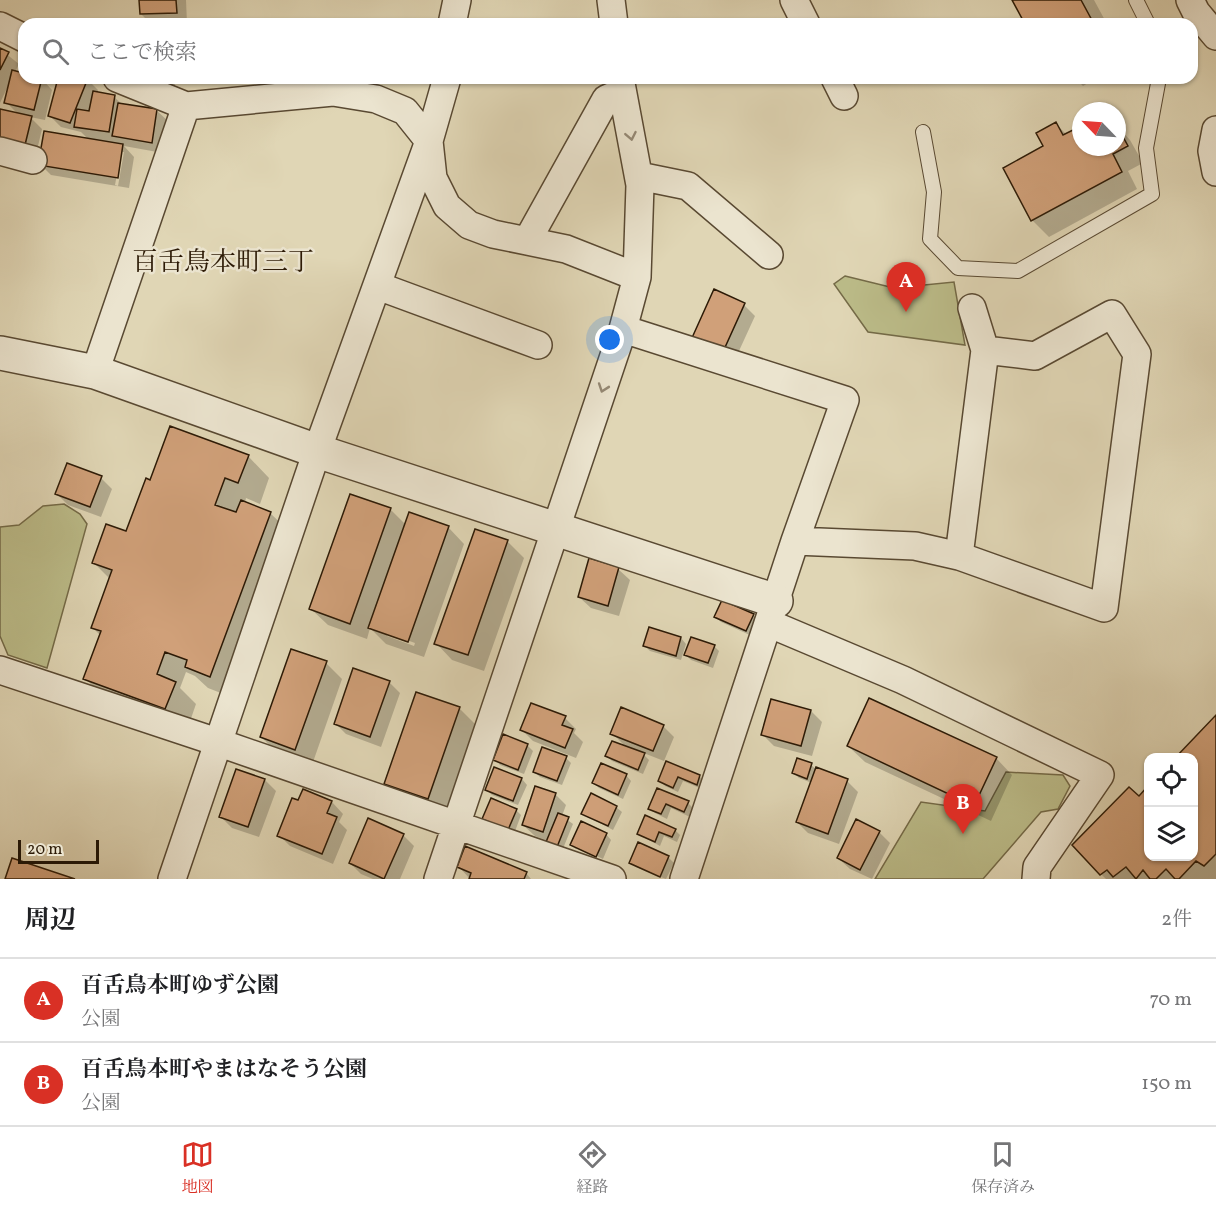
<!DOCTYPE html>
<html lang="ja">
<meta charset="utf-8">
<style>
:root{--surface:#fff;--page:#f6f6f6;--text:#202124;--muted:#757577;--line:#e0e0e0;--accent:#d93025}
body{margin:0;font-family:Vollkorn,"Noto Serif JP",serif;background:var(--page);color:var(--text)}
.controls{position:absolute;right:18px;bottom:18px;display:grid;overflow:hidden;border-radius:12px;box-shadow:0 2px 4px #0004}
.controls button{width:54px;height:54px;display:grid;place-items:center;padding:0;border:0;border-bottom:2px solid var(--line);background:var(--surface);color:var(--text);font:30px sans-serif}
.compass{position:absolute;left:1072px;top:102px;width:54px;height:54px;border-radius:50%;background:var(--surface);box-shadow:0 2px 4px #0004;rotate:295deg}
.scale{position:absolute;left:18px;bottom:15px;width:81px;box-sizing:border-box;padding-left:6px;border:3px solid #2c1a06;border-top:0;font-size:16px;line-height:21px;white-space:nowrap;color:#2c1a06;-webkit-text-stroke:4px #ebe4cf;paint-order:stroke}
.you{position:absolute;left:610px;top:340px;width:21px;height:21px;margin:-15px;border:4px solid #fff;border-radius:50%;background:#1a73e8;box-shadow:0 0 0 9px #1a73e833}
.badge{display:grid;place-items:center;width:39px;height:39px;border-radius:50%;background:var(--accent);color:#fff;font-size:20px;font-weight:700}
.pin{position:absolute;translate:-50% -50px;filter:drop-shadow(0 2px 3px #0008)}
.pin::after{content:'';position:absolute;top:32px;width:21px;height:18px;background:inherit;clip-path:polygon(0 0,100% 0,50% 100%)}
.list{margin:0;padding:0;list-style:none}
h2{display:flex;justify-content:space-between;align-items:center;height:78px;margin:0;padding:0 24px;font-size:26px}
h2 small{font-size:20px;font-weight:400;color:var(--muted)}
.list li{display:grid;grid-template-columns:39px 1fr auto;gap:18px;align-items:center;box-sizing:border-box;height:84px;padding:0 24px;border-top:2px solid var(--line)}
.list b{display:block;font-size:22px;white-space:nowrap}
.list p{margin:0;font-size:20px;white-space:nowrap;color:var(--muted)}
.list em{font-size:20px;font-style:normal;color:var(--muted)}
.icon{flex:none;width:33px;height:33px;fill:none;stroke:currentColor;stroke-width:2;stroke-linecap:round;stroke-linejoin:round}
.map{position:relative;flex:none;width:1216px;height:879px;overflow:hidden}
.search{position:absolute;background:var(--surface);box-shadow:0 2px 4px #0004;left:18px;right:18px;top:18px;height:66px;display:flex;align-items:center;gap:15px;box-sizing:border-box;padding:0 21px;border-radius:18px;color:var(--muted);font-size:22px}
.sheet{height:246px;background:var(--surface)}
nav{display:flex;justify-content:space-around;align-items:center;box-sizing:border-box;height:84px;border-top:2px solid var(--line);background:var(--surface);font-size:16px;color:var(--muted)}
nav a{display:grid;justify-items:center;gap:3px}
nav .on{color:var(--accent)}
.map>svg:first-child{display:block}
.green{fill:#bb8;stroke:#746a47;stroke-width:1.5}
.shadow{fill:#0003;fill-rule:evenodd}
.building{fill:#d0a079;stroke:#2c1a06;stroke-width:1.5}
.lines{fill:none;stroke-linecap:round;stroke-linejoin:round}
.service-casing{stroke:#594932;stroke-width:16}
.minor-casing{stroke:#594932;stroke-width:30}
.tertiary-casing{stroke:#594932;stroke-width:36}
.service{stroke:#ebe4cf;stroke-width:14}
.minor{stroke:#ebe4cf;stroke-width:27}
.tertiary{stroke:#ebe4cf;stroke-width:33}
.oneway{stroke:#958975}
.labels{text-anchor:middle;stroke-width:5;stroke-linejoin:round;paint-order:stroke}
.neighbourhood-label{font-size:26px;fill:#2c1a06;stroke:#ebe4cf}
</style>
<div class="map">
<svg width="1216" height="879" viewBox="0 0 1216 879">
<rect width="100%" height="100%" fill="#e0d6b5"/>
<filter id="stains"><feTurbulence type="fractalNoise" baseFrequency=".00333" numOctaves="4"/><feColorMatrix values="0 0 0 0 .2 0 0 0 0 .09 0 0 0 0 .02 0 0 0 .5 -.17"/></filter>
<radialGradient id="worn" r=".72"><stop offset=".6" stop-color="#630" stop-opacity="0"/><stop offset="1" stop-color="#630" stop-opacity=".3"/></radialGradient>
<path class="green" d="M845 276 894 288 954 282 965 345 868 332 834 284Z
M64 504 80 514 87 524 47 668 8 655 0 636V527L19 525 43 506Z
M1006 772 1063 775 1070 786 1058 809 1041 812 983 879H875L921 802 985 811Z"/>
<path class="shadow" d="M140 0H186L187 23 137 24 149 22 141 14Z
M1014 0H1094L1107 24H1027Z
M0 49 19 64 15 72 24 74V78H41L52 90 45 120 30 117 42 129 35 159 0 110 18 114 6 102 8 86 0 103Z
M60 78 87 79 98 90 97 94 114 97 123 105 156 110 168 121 163 153 124 146 134 157 129 188 51 175 40 164 89 140 81 132 61 127 50 116ZM121 152H124L118 186 115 185Z
M139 78H175V87Z
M1075 78H1096L1083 86Z
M1114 78H1124L1118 82Z
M1056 124 1067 135 1081 127V147H1117V126L1130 140 1143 163 1128 171 1137 189 1049 237 1032 220 1045 147Z
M744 305 755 316 733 364 704 351Z
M248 456 269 478 260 504 246 498 245 503 270 513 292 534 231 697 208 688 195 676 186 672 180 688 196 704 187 730 106 700 85 678 101 636 92 627 110 579 93 562 127 533 150 482Z
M101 478 112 489 101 517 68 505 57 494Z
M390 509 406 525 448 527 464 544 424 657 386 644 370 628 367 639 328 625 311 609ZM387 633 415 643 414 646 387 636Z
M476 531 508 542 524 558 484 671 452 660 436 643Z
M618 569 630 580 619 616 591 608 579 597Z
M753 615 758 620 752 636 721 622 716 617Z
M650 629 681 638 686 644 681 660 650 651 645 646Z
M714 646 719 651 713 668 691 660 686 655Z
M326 663 342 679 312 765 278 753 261 737Z
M389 682 400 693 381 747 346 734 335 723Z
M772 701 811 711 822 722 812 756 774 746 763 735Z
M459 708 476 725 444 815 402 800 385 783Z
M1216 717V879H1106L1101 874 1139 798 1148 788V856H1194V758Z
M565 718 576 729 574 733 583 742 576 758 533 741 522 730Z
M663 726 674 737 664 761 641 752 649 760 643 774 612 761 607 756 627 748 612 733Z
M504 736 528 746 533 751 524 774 500 765 495 759Z
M848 746 996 758 1012 775 991 821 865 762Z
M566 758 571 763 562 785 540 777 534 772Z
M667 763 700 777 705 782 702 789 683 781 678 792 665 786 660 781Z
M811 765 817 770 847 781 858 792 839 844 808 833 797 822 812 783 799 778 794 773Z
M495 769 522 779 527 785 518 805 492 795 487 790Z
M626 775 631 781 623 799 599 788 593 783Z
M265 780 276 791 259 837 232 828 221 817Z
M658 790 688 803 693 808 690 817 671 808 667 819 655 813 650 808Z
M303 791 332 802 343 814 339 822 347 830 333 864 290 846 279 835Z
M555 794 566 805 562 816 573 824 562 851 548 841 535 836 523 825Z
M616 807 622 812 613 830 583 814Z
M516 810 521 815 514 834 489 824 484 819Z
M675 830 680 835 677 842 664 836 660 846 638 834Z
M879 832 890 843 872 879 850 869 838 858Z
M606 834 611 840 603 859 576 846V849L572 845Z
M403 835 414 846 400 879H373L361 874 350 863Z
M668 857 674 863 666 879 636 867 631 862Z
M459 867 526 873 531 879H470Z"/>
<path class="building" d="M139 0H176L177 13 140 14Z
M1012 0H1081L1094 24H1025Z
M136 20H166V24H136Z
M0 48 9 52 0 70Z
M12 70 24 73V78H42L34 110 4 103Z
M58 78H88L70 123 48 116Z
M93 91 115 95 109 132 74 127 77 109 89 111Z
M118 103 157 109 152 143 112 136Z
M0 109 32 116 24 149 0 143Z
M1056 122 1063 135 1081 126V147H1117V126L1128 146 1113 154 1122 172 1031 221 1003 168 1043 146 1036 133Z
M44 131 123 144 118 178 38 165Z
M714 289 745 303 722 354 691 340Z
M170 426 249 455 238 483 225 478 215 505 236 512 241 500 271 512 210 677 185 667 187 660 165 652 157 674 176 682 165 709 83 679 101 631 91 628 112 570 92 563 106 524 126 531 146 478 150 480Z
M67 463 102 476 90 507 55 494Z
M350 494 391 508 350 624 309 609Z
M409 512 449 526 408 642 368 628Z
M475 529 508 540 468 655 434 644Z
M589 558 619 567 608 606 578 597Z
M722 600 754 614 746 631 714 617Z
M649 627 681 637 676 656 643 646Z
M691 637 715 645 708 663 684 655Z
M291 649 327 661 295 750 260 737Z
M353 668 390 681 370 737 334 724Z
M416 692 460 707 428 799 384 784Z
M869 698 997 757 974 806 847 746Z
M771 699 811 710 801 746 761 735Z
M531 703 566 716 562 725 573 729 565 748 520 730Z
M621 707 664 725 653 751 610 734Z
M1216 715V854L1204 866 1196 861 1179 879H1175L1166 869 1156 879H1150L1143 870 1136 879 1126 867 1113 877 1107 870 1100 875 1072 845 1129 787 1139 796 1148 786V856H1194V758H1175Z
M503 734 528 744 518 770 493 760Z
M612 741 645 753 638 770 605 756Z
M542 747 567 756 557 781 533 772Z
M797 758 812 763 807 779 792 773Z
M666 761 700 775 697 785 678 777 673 788 658 781Z
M601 763 627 774 618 795 592 783Z
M494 767 522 778 513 801 485 790Z
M816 767 848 779 828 834 796 822Z
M236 769 265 779 248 827 219 817Z
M535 786 556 793 543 832 522 825Z
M657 788 689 801 684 812 666 804 661 814 648 809Z
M303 789 332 801 327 813 337 817 322 854 277 836 292 798 298 800Z
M591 793 617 806 608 826 581 814Z
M491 798 517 809 508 830 482 819Z
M558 813 569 817 557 847 546 842Z
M645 815 676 829 672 837 659 832 655 842 637 834Z
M368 818 404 834 384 879 349 863Z
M856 819 880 831 860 870 837 858Z
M581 821 607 833 596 857 570 845Z
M638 842 669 856 660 877 629 863Z
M465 846 527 872 524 879H469L471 873 457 867Z
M12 858 75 879H5Z"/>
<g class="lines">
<defs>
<path id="service" d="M1136 0 1148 24
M923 132 934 192 930 239 958 268 1018 271 1152 194 1146 148 1159 78"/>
<path id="minor" d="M611 0 614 24
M794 0 806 24
M1190 0 1196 12 1216 36
M452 24 457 0
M0 26 24 38
M117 78 186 106 333 92 376 99 405 111 429 141 433 178 447 206 469 225 493 234 566 249 637 277
M835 78 844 96
M1216 130 1212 151 1216 172
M0 151 33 160
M639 176 688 186 769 255
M527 241 606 99 622 92
M378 286 538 345
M972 308 985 350
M623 329 845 400 795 541 684 879
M95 372 186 106
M795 541 915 546 959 556 1104 608 1137 354 1112 314 1035 356 985 350 959 556
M768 623 903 680 1100 775 1037 867 1036 879
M0 670 217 742 612 879
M172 879 317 451 429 141 447 78
M438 879 623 329 637 277 640 185 620 78"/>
<path id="tertiary" d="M0 353 95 372 317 451 776 601"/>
</defs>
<use href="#service" class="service-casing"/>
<use href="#minor" class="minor-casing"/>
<use href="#tertiary" class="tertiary-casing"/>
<use href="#service" class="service"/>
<use href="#minor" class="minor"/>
<use href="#tertiary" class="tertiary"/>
</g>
<defs><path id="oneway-chevron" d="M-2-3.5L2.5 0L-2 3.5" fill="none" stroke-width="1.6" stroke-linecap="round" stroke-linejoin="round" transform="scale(1.5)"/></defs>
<g class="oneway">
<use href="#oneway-chevron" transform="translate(631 136) rotate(79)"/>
<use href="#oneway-chevron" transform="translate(603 388) rotate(109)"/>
</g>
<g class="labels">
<g class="neighbourhood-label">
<text x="223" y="270">百舌鳥本町三丁</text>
</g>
</g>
<rect width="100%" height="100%" filter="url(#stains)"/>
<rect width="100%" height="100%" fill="url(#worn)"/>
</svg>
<div class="controls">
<button><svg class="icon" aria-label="locate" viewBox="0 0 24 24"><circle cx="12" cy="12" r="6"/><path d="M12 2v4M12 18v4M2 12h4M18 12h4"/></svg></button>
<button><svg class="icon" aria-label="layers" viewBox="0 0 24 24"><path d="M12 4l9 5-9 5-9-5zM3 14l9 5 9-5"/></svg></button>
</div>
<svg class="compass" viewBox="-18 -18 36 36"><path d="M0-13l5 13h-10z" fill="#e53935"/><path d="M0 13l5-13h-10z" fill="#757577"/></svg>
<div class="scale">20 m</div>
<div class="you"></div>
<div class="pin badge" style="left:906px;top:312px">A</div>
<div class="pin badge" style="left:963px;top:834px">B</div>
<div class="search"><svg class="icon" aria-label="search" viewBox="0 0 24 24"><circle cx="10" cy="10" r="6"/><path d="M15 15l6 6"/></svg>ここで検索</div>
</div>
<section class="sheet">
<h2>周辺<small>2件</small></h2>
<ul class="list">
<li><span class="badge">A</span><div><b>百舌鳥本町ゆず公園</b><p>公園</p></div><em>70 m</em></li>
<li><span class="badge">B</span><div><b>百舌鳥本町やまはなそう公園</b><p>公園</p></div><em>150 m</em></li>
</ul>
</section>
<nav>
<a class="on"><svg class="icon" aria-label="map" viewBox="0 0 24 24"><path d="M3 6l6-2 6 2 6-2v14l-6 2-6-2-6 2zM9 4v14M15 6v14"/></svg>地図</a>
<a><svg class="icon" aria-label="directions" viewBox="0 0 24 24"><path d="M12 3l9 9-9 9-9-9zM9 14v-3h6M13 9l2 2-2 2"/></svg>経路</a>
<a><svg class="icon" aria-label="saved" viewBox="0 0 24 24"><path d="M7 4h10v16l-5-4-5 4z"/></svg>保存済み</a>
</nav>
